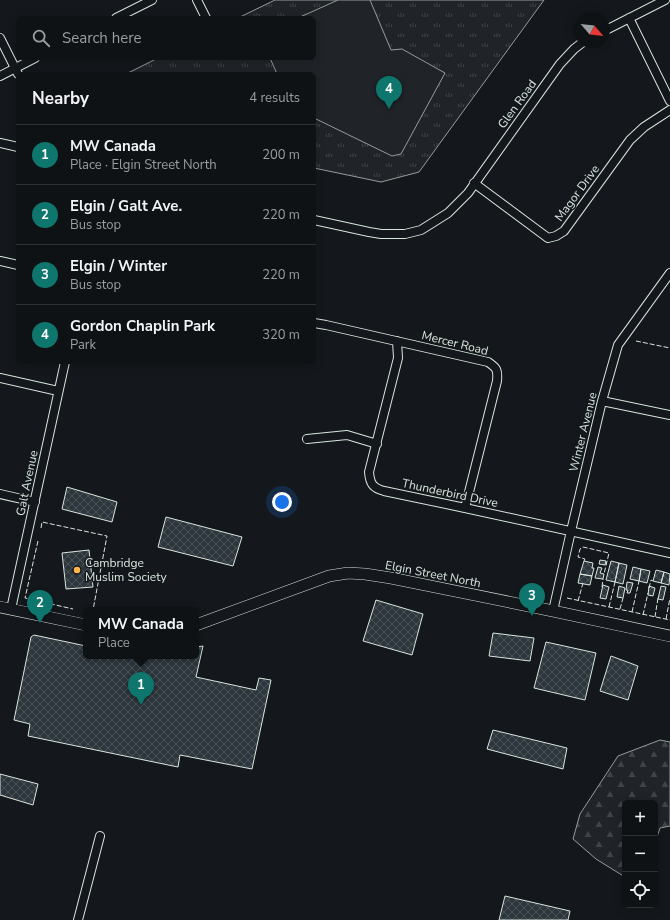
<!DOCTYPE html>
<meta charset="utf-8">
<style>
:root{--surface:#0f1215;--page:#1d2022;--text:#f1f3f6;--muted:#9b9ea0;--line:#2f3234;--accent:#0f766e}
body{margin:0;font-family:"Nunito Sans",sans-serif;background:var(--page);color:var(--text)}
.controls{position:absolute;right:12px;bottom:12px;display:grid;overflow:hidden;border-radius:6px;box-shadow:0 2px 10px #0003}
.controls button{width:36px;height:36px;display:grid;place-items:center;padding:0;border:0;border-bottom:1px solid var(--line);background:var(--surface);color:var(--text);font:20px sans-serif}
.compass{position:absolute;left:574px;top:12px;width:36px;height:36px;border-radius:50%;background:var(--surface);box-shadow:0 2px 10px #0003;rotate:118deg}
.you{position:absolute;left:282px;top:502px;width:14px;height:14px;margin:-10px;border:3px solid #fff;border-radius:50%;background:#1a73e8;box-shadow:0 0 0 6px #1a73e833}
.badge{display:grid;place-items:center;width:26px;height:26px;border-radius:50%;background:var(--accent);color:#fff;font-size:13px;font-weight:700}
.pin{position:absolute;translate:-50% -33px;filter:drop-shadow(0 1px 2px #0008)}
.pin::after{content:'';position:absolute;top:21px;width:14px;height:12px;background:inherit;clip-path:polygon(0 0,100% 0,50% 100%)}
.popup{position:absolute;left:83px;top:607px;width:116px;height:52px;box-sizing:border-box;display:grid;place-content:center;border-radius:6px;background:var(--surface);filter:drop-shadow(0 1px 3px #0005);font-size:13px;white-space:nowrap;color:var(--muted)}
.popup b{font-size:15px;color:var(--text)}
.popup::after{content:'';position:absolute;left:50%;top:100%;margin-left:-8px;border:8px solid transparent;border-top-color:var(--surface)}
.list{margin:0;padding:0;list-style:none}
h2{display:flex;justify-content:space-between;align-items:center;height:52px;margin:0;padding:0 16px;font-size:17px}
h2 small{font-size:13px;font-weight:400;color:var(--muted)}
.list li{display:grid;grid-template-columns:26px 1fr auto;gap:12px;align-items:center;box-sizing:border-box;height:60px;padding:0 16px;border-top:1px solid var(--line)}
.list b{display:block;font-size:15px;white-space:nowrap}
.list p{margin:0;font-size:13px;white-space:nowrap;color:var(--muted)}
.list em{font-size:13px;font-style:normal;color:var(--muted)}
.icon{flex:none;width:22px;height:22px;fill:none;stroke:currentColor;stroke-width:2;stroke-linecap:round;stroke-linejoin:round}
.map{position:relative;flex:none;width:670px;height:920px;overflow:hidden}
.search{position:absolute;background:var(--surface);box-shadow:0 2px 10px #0003;left:16px;top:16px;width:300px;height:44px;display:flex;align-items:center;gap:10px;box-sizing:border-box;padding:0 14px;border-radius:6px;color:var(--muted);font-size:15px}
.panel{position:absolute;background:var(--surface);box-shadow:0 2px 10px #0003;left:16px;top:72px;width:300px;height:292px;border-radius:6px}
.map>svg:first-child{display:block}
.forest{fill:url(#forest-firs);stroke:#939e99}
.park{fill:url(#park-tufts);stroke:#939e99}
.pitch{fill:#202428;stroke:#939e99}
.building{fill:url(#building-cross-hatch);stroke:#d8e6dc}
.lines{fill:none;stroke-linecap:round;stroke-linejoin:round}
.street-casing{stroke:#d8e6dc;stroke-width:10}
.secondary-casing{stroke:#d8e6dc;stroke-width:12}
.street{stroke:#14181c;stroke-width:8}
.secondary{stroke:#14181c;stroke-width:11}
.fence{stroke:#d8e6dc;stroke-width:1;stroke-dasharray:5 2;stroke-linecap:butt}
.poi-dot{fill:#ffb74d;stroke:#14181c;stroke-width:1.5}
.labels{text-anchor:middle;stroke-width:3;stroke-linejoin:round;paint-order:stroke}
.street-label{font-size:12px;fill:#d8e6dc;stroke:#14181c}
.poi-label{font-size:12px;fill:#d8e6dc;stroke:#14181c;text-anchor:start}
</style>
<div class="map">
<svg width="670" height="920" viewBox="0 0 670 920">
<defs>
<pattern id="forest-firs" width="22" height="20" patternUnits="userSpaceOnUse"><rect width="22" height="20" fill="#202428"/><path d="M5 1l3.5 6h-7zM16 11l3.5 6h-7z" fill="#404447"/></pattern>
<pattern id="park-tufts" width="24" height="20" patternUnits="userSpaceOnUse"><rect width="24" height="20" fill="#202428"/><path d="M3 7l-1-3M5 7V3M7 7l1-3M15 17l-1-3M17 17v-4M19 17l1-3" fill="none" stroke="#404447"/></pattern>
<pattern id="building-cross-hatch" width="8" height="8" patternUnits="userSpaceOnUse"><rect width="8" height="8" fill="#2c363c"/><path d="M0 0l8 8M0 8l8-8" fill="none" stroke="#4a5358"/></pattern>
</defs>
<rect width="100%" height="100%" fill="#14181c"/>
<path class="forest" d="M660 740 670 742V826L660 828 655 843V803H625V877L596 859 573 839 580 814 618 756Z"/>
<path class="park" d="M275 0H544L419 172 381 182 314 168V74H126L158 58H314V18H238Z"/>
<path class="pitch" d="M338 0H370L391 50 402 49 445 73 401 154 392 156 314 118V74H277L270 58H314V18H298Z"/>
<path class="building" d="M67 487 117 502 112 522 62 509Z
M166 517 242 537 233 566 158 547Z
M89 550 93 587 66 589 62 553Z
M600 560 606 561 605 565 599 564Z
M584 561 593 563 592 568H594L592 576 580 574Z
M611 561 619 563 615 582 606 580Z
M619 563 627 565 623 584 615 582Z
M598 567 602 568 600 573 604 574 603 579 595 578Z
M633 567 641 569 639 581 630 579Z
M641 569 650 571 647 583 639 581Z
M656 570 664 572 661 583 653 581Z
M664 572 670 574 669 585 661 583Z
M580 574 592 576 590 585 578 583Z
M627 582 633 583 630 593H627L628 590H626Z
M603 585 609 587 606 599 600 598Z
M619 586 625 588 623 598 617 597Z
M649 586 655 588 653 596 648 595Z
M661 586 666 587 663 600 658 599Z
M376 600 423 614 412 655 363 641Z
M493 633 534 638 530 661 489 656Z
M34 635 86 646V656H138L147 658 156 656H196V647L203 646 196 677 256 690 259 678 271 680 252 769 180 755 178 767 28 736 30 724 14 720 31 637Z
M546 642 596 653 585 700 534 688Z
M611 656 638 666 628 700 600 691Z
M493 730 567 748 563 769 487 749Z
M0 774 38 784 33 805 0 795Z
M505 896 570 911 568 920H499Z"/>
<g class="lines">
<defs>
<path id="street" d="M197 0 206 18
M116 18 152 0
M629 18 670 101
M604 31 665 0
M0 38 18 74
M0 76 35 58
M0 143 18 147
M474 183 548 238 556 236 564 231 630 140 644 127 670 110
M314 220 369 232 381 234H405L421 230 448 213 468 193 560 64 574 49 583 42
M0 261 18 265
M314 323 326 325 488 362C497 368 498 370 497 381L465 508
M397 341 398 358 369 472C370 484 373 488 384 491L465 508 670 553
M0 378 58 391
M602 401 670 415
M307 439 347 435 377 444
M0 494 35 502
M11 609 65 362
M553 611 571 531 602 401 618 345 670 273
M78 920 100 836"/>
<path id="secondary" d="M0 607 86 625
M196 625 329 576 348 573 365 574 391 578 553 611 670 636"/>
</defs>
<use href="#street" class="street-casing"/>
<use href="#secondary" class="secondary-casing"/>
<use href="#street" class="street"/>
<use href="#secondary" class="secondary"/>
<path class="fence" d="M636 341 670 348
M41 528 42 522 107 536 93 610
M38 541 25 598 73 609
M584 561 585 559 578 557 580 549 583 547 609 553 604 574
M602 587 603 579
M649 588 651 580 653 581
M567 598 609 607 670 620
M578 601 583 583
M609 607 615 582
M620 609 623 598
M85 611H86
M632 612 639 581
M643 615 648 593
M655 617 658 598
M666 619 670 598"/>
</g>
<circle class="poi-dot" cx="77" cy="570" r="4"/>
<g class="labels">
<g class="street-label">
<text transform="translate(517 104) rotate(-54)" y="4">Glen Road</text>
<text transform="translate(577 193) rotate(-54)" y="4">Magor Drive</text>
<text transform="translate(455 343) rotate(14)" y="4">Mercer Road</text>
<text transform="translate(583 432) rotate(-76)" y="4">Winter Avenue</text>
<text transform="translate(27 483) rotate(-78)" y="4">Galt Avenue</text>
<text transform="translate(450 493) rotate(12)" y="4">Thunderbird Drive</text>
<text transform="translate(433 574) rotate(11)" y="4">Elgin Street North</text>
</g>
<g class="poi-label">
<text x="85" y="567">Cambridge<tspan x="85" dy="14">Muslim Society</tspan></text>
</g>
</g>
</svg>
<div class="controls">
<button>+</button>
<button>−</button>
<button><svg class="icon" aria-label="locate" viewBox="0 0 24 24"><circle cx="12" cy="12" r="6"/><path d="M12 2v4M12 18v4M2 12h4M18 12h4"/></svg></button>
</div>
<svg class="compass" viewBox="-18 -18 36 36"><path d="M0-13l5 13h-10z" fill="#e53935"/><path d="M0 13l5-13h-10z" fill="#9b9ea0"/></svg>
<div class="you"></div>
<div class="pin badge" style="left:141px;top:705px">1</div>
<div class="popup"><b>MW Canada</b>Place</div>
<div class="pin badge" style="left:40px;top:623px">2</div>
<div class="pin badge" style="left:532px;top:616px">3</div>
<div class="pin badge" style="left:389px;top:109px">4</div>
<div class="search"><svg class="icon" aria-label="search" viewBox="0 0 24 24"><circle cx="10" cy="10" r="6"/><path d="M15 15l6 6"/></svg>Search here</div>
<section class="panel">
<h2>Nearby<small>4 results</small></h2>
<ul class="list">
<li><span class="badge">1</span><div><b>MW Canada</b><p>Place · Elgin Street North</p></div><em>200 m</em></li>
<li><span class="badge">2</span><div><b>Elgin / Galt Ave.</b><p>Bus stop</p></div><em>220 m</em></li>
<li><span class="badge">3</span><div><b>Elgin / Winter</b><p>Bus stop</p></div><em>220 m</em></li>
<li><span class="badge">4</span><div><b>Gordon Chaplin Park</b><p>Park</p></div><em>320 m</em></li>
</ul>
</section>
</div>
